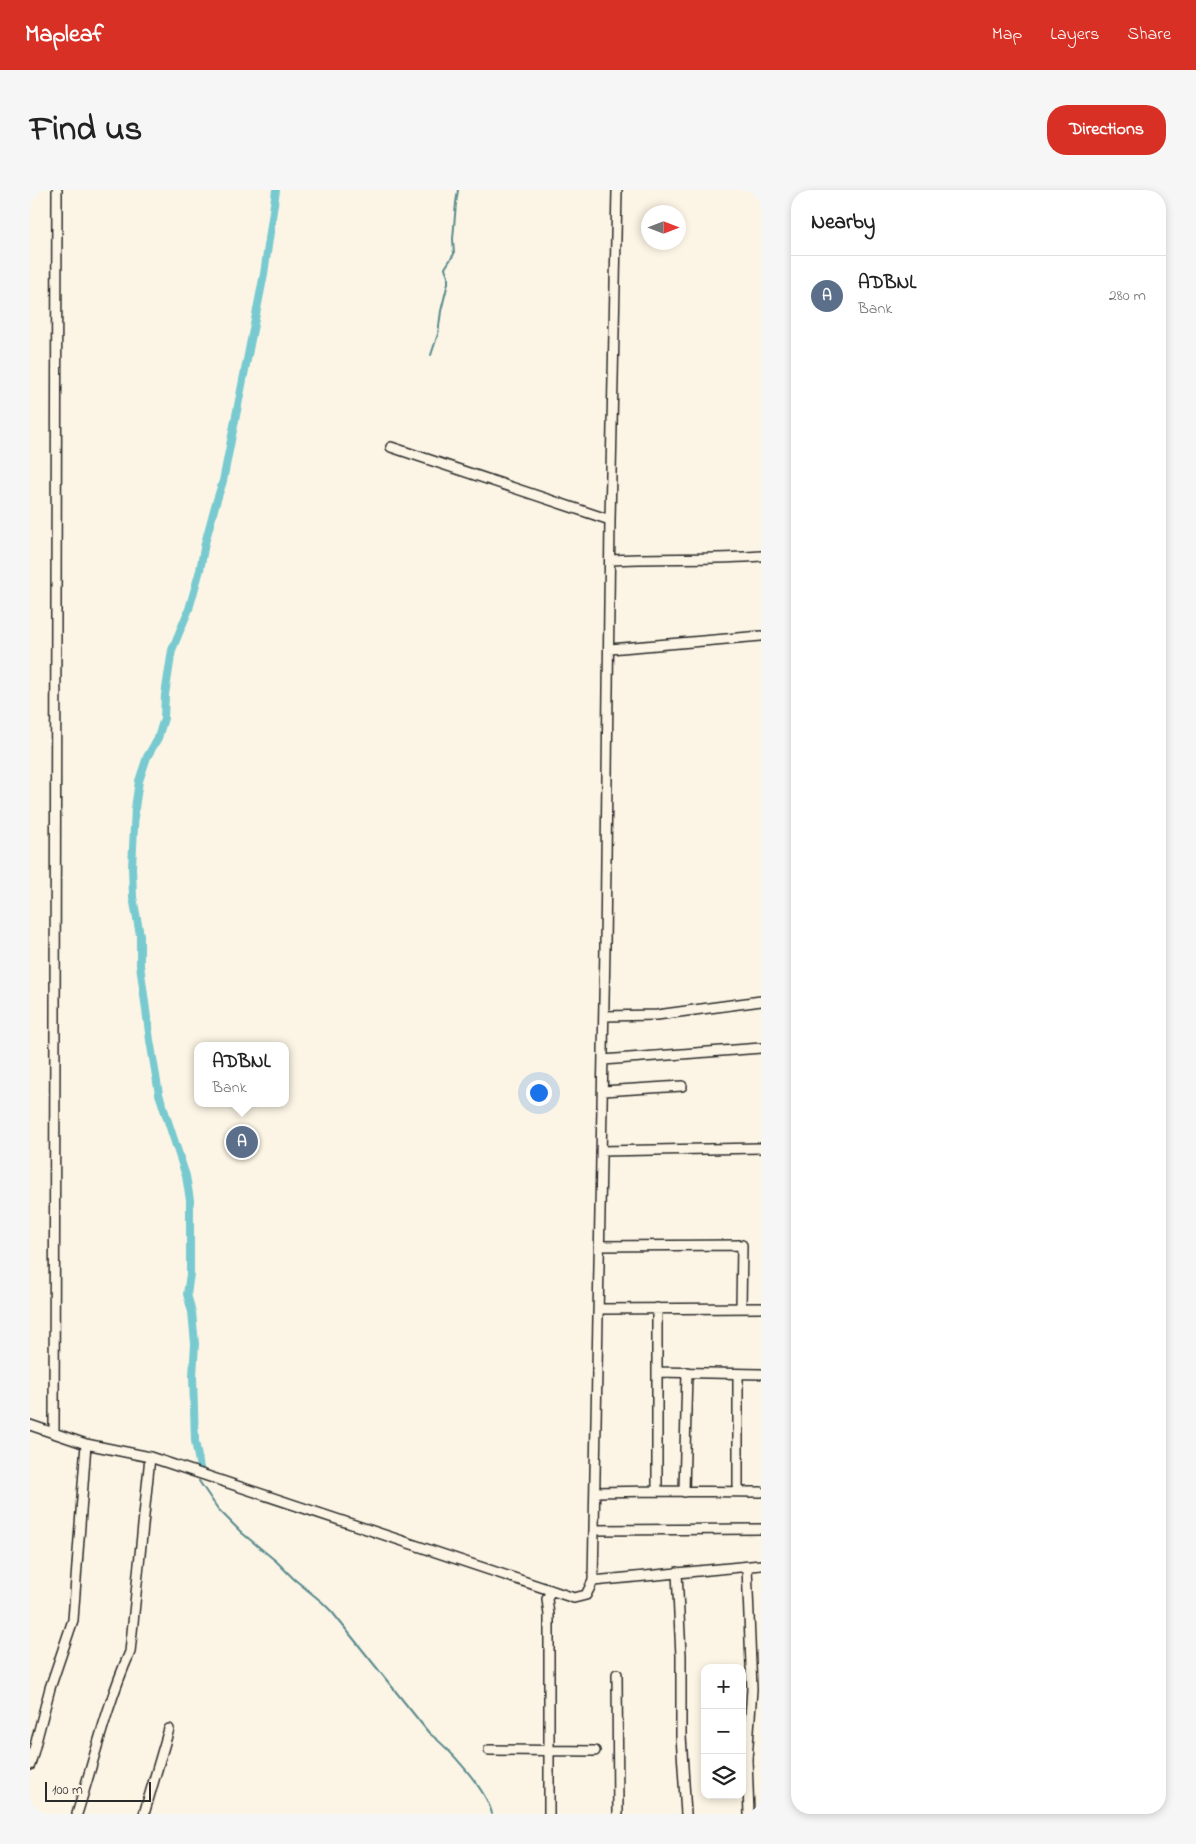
<!DOCTYPE html>
<meta charset="utf-8">
<style>
:root{--surface:#fff;--page:#f6f6f6;--text:#222;--muted:#767676;--line:#e0e0e0;--accent:#d93025}
body{margin:0;font-family:"Indie Flower",sans-serif;background:var(--page);color:var(--text)}
.controls{position:absolute;right:15px;bottom:15px;display:grid;overflow:hidden;border-radius:10px;box-shadow:0 2px 8px #0003}
.controls button{width:45px;height:45px;display:grid;place-items:center;padding:0;border:0;border-bottom:1px solid var(--line);background:var(--surface);color:var(--text);font:25px sans-serif}
.compass{position:absolute;left:611px;top:15px;width:45px;height:45px;border-radius:50%;background:var(--surface);box-shadow:0 2px 8px #0003;rotate:90deg}
.scale{position:absolute;left:15px;bottom:12px;width:106px;box-sizing:border-box;padding-left:5px;border:2px solid #2b2b2b;border-top:0;font-size:14px;line-height:18px;white-space:nowrap;color:#2b2b2b;-webkit-text-stroke:4px #fcf5e5;paint-order:stroke}
.you{position:absolute;left:508px;top:902px;width:18px;height:18px;margin:-12px;border:4px solid #fff;border-radius:50%;background:#1a73e8;box-shadow:0 0 0 8px #1a73e833}
.badge{display:grid;place-items:center;width:32px;height:32px;border-radius:50%;background:var(--accent);color:#fff;font-size:16px;font-weight:700}
.pin{position:absolute;translate:-50% -50%;border:2px solid #fff;box-shadow:0 1px 5px #0006}
.popup{position:absolute;left:164px;top:852px;width:95px;height:65px;box-sizing:border-box;display:grid;place-content:center;border-radius:10px;background:var(--surface);filter:drop-shadow(0 1px 4px #0005);font-size:16px;white-space:nowrap;color:var(--muted)}
.popup b{font-size:19px;color:var(--text)}
.popup::after{content:'';position:absolute;left:50%;top:100%;margin-left:-10px;border:10px solid transparent;border-top-color:var(--surface)}
.list{margin:0;padding:0;list-style:none}
h2{display:flex;justify-content:space-between;align-items:center;height:65px;margin:0;padding:0 20px;font-size:21px}
h2 small{font-size:16px;font-weight:400;color:var(--muted)}
.list li{display:grid;grid-template-columns:32px 1fr auto;gap:15px;align-items:center;box-sizing:border-box;height:80px;padding:0 20px;border-top:1px solid var(--line)}
.list b{display:block;font-size:19px;white-space:nowrap}
.list p{margin:0;font-size:16px;white-space:nowrap;color:var(--muted)}
.list em{font-size:16px;font-style:normal;color:var(--muted)}
.icon{flex:none;width:28px;height:28px;fill:none;stroke:currentColor;stroke-width:2;stroke-linecap:round;stroke-linejoin:round}
.map{position:relative;flex:none;width:731px;height:1624px;overflow:hidden;border-radius:20px}
header{display:flex;align-items:center;gap:30px;box-sizing:border-box;height:70px;padding:0 25px;background:var(--accent);color:#fff}
header strong{font-size:24px}
nav{display:flex;gap:28px;margin-inline-start:auto;font-size:18px}
.intro{display:flex;align-items:center;justify-content:space-between;box-sizing:border-box;height:120px;padding:0 30px}
h1{margin:0;font-size:35px}
.button{padding:12px 22px;border-radius:20px;background:var(--accent);color:#fff;font-size:18px;font-weight:700}
main{display:flex;gap:30px;padding:0 30px}
aside{flex:1;background:var(--surface);border-radius:20px;box-shadow:0 2px 8px #0003}
.map>svg:first-child{display:block}
.lines{fill:none;stroke-linecap:round;stroke-linejoin:round}
.stream{stroke:#598a8e;stroke-width:2}
.canal{stroke:#78cad0;stroke-width:8}
.street-casing{stroke:#2b2b2b;stroke-width:12}
.street{stroke:#fcf5e5;stroke-width:9}
</style>
<header>
<strong>Mapleaf</strong>
<nav><a>Map</a><a>Layers</a><a>Share</a></nav>
</header>
<div class="intro"><h1>Find us</h1><a class="button">Directions</a></div>
<main>
<div class="map">
<svg width="731" height="1624" viewBox="0 0 731 1624">
<rect width="100%" height="100%" fill="#fcf5e5"/>
<filter id="ink" filterUnits="userSpaceOnUse"><feTurbulence type="fractalNoise" baseFrequency=".02" numOctaves="2"/><feDisplacementMap in="SourceGraphic" scale="10" xChannelSelector="R" yChannelSelector="G"/><feConvolveMatrix kernelMatrix="1 2 1 2 8 2 1 2 1" color-interpolation-filters="sRGB"/></filter>
<g filter="url(#ink)">
<g class="lines">
<path class="stream" d="M401 165 408 144 411 121 418 93V86L415 78 424 64 423 49 426 13 428 0
M169 1291 188 1319 212 1343 246 1371 264 1389 292 1412 302 1422 399 1543C419 1558 457 1600 462 1624"/>
<path class="canal" d="M170 1278 165 1251 163 1186 165 1154 162 1122 157 1104 160 1084V1010L156 986 129 904 120 850 110 775V745L103 707 102 677 105 618 109 591 117 567 128 548 134 528 135 505 142 460 159 419 170 380 175 353 185 316 193 291 234 84 246 0"/>
<defs>
<path id="street" d="M361 257 580 330
M580 370C630 367 681 370 731 366
M580 459 731 446
M574 826 627 825 731 811
M573 870 731 858
M573 901 652 896
M571 961 731 958
M570 1056 712 1055 711 1118
M627 1118V1301L731 1302
M569 1119 731 1118
M627 1182 731 1184
M0 1235 56 1254 120 1267 544 1408 556 1405 563 1391 731 1375
M24 1243 27 0
M565 1302 627 1301
M654 1302 657 1182
M708 1302V1184
M564 1340 731 1339
M717 1377 722 1499 717 1569 719 1624
M647 1382 651 1466V1546L656 1624
M563 1391 575 757 580 330 587 0
M587 1484 588 1624
M459 1560 565 1561
M0 1575 20 1498 43 1430 56 1254
M47 1624C64 1570 77 1514 100 1462L120 1267
M114 1624 139 1539
M519 1624V1425L517 1409 521 1400"/>
</defs>
<use href="#street" class="street-casing"/>
<use href="#street" class="street"/>
</g>
</g>
</svg>
<div class="controls">
<button>+</button>
<button>−</button>
<button><svg class="icon" aria-label="layers" viewBox="0 0 24 24"><path d="M12 4l9 5-9 5-9-5zM3 14l9 5 9-5"/></svg></button>
</div>
<svg class="compass" viewBox="-18 -18 36 36"><path d="M0-13l5 13h-10z" fill="#e53935"/><path d="M0 13l5-13h-10z" fill="#767676"/></svg>
<div class="scale">100 m</div>
<div class="you"></div>
<div class="pin badge" style="left:212px;top:952px;background:#5c6f8a">A</div>
<div class="popup"><b>ADBNL</b>Bank</div>
</div>
<aside>
<h2>Nearby<small></small></h2>
<ul class="list">
<li><span class="badge" style="background:#5c6f8a">A</span><div><b>ADBNL</b><p>Bank</p></div><em>280 m</em></li>
</ul>
</aside>
</main>
